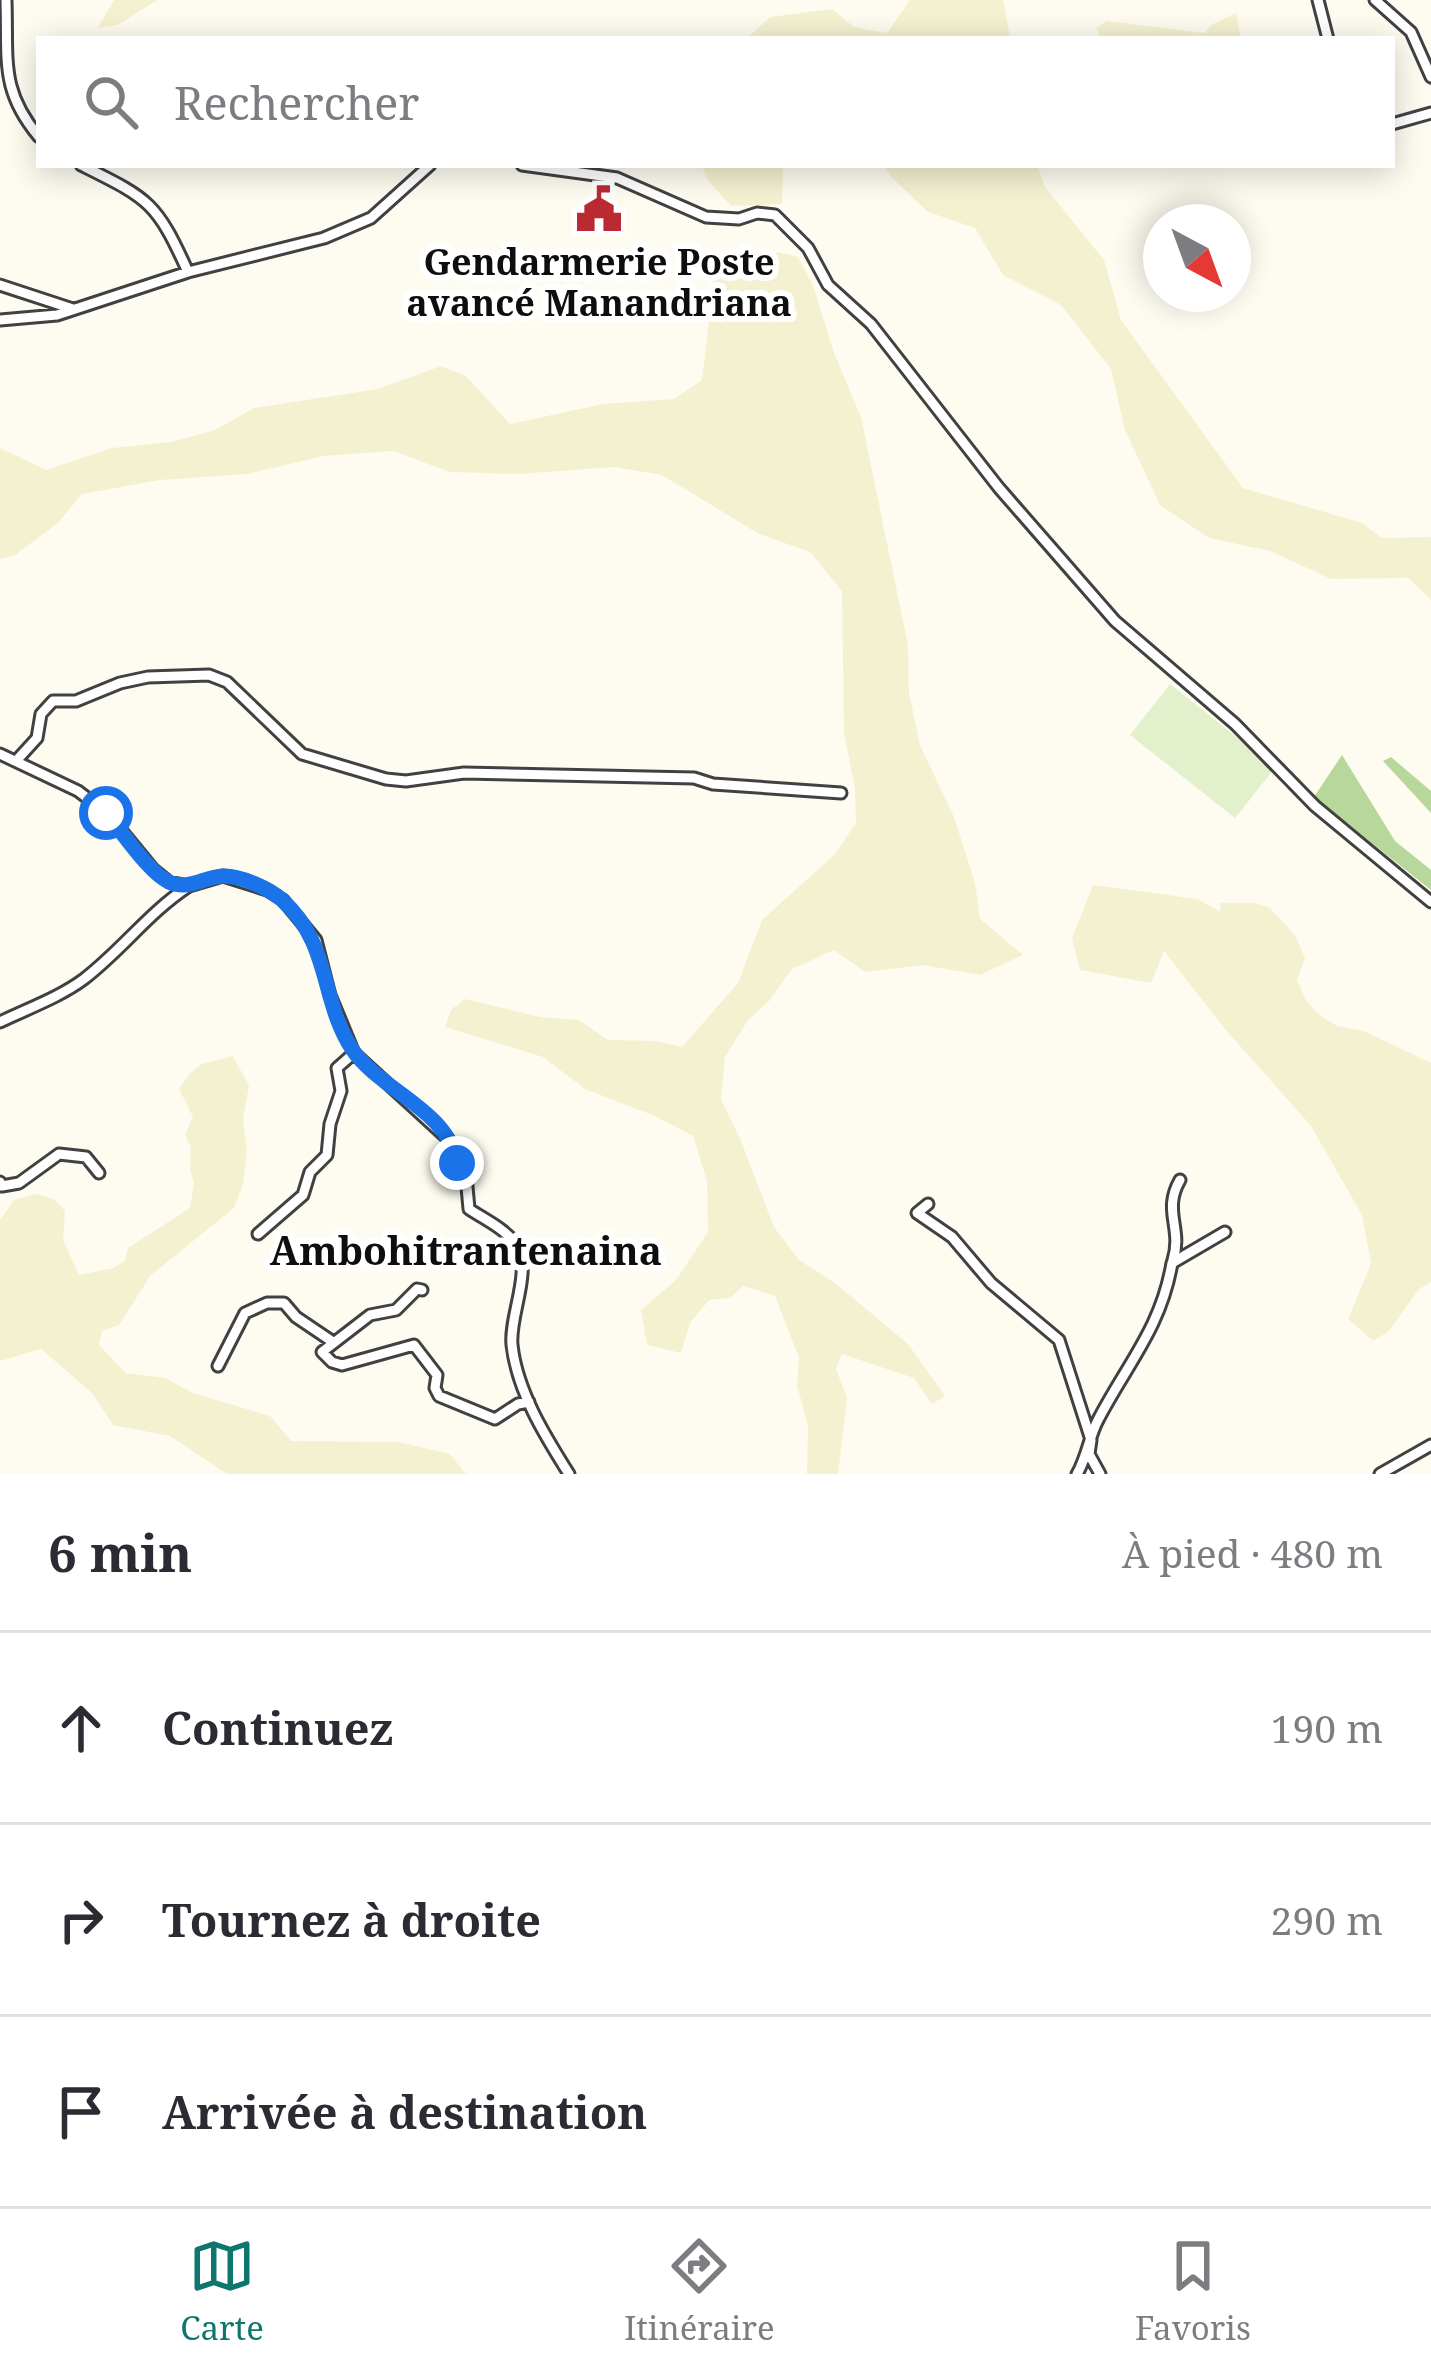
<!DOCTYPE html>
<html lang="fr">
<meta charset="utf-8">
<style>
:root{--surface:#fff;--page:#f7f7f7;--text:#2b2b33;--muted:#7c7c81;--line:#e1e1e2;--accent:#0f766e}
body{margin:0;font-family:"Noto Serif",serif;background:var(--page);color:var(--text)}
.compass{position:absolute;left:1143px;top:204px;width:108px;height:108px;border-radius:50%;background:var(--surface);box-shadow:0 6px 30px #0003;rotate:139deg}
.stop{position:absolute;width:36px;height:36px;margin:-27px;border:9px solid #1a73e8;border-radius:50%;background:#fff}
.stop.end{background:#1a73e8;border-color:#fff;box-shadow:0 3px 12px #0008}
.list{margin:0;padding:0;list-style:none}
h2{display:flex;justify-content:space-between;align-items:center;height:156px;margin:0;padding:0 48px;font-size:51px}
h2 small{font-size:39px;font-weight:400;color:var(--muted)}
.list li{display:grid;grid-template-columns:78px 1fr auto;gap:36px;align-items:center;box-sizing:border-box;height:192px;padding:0 48px;border-top:3px solid var(--line)}
.list b{display:block;font-size:45px;white-space:nowrap}
.list em{font-size:39px;font-style:normal;color:var(--muted)}
.icon{flex:none;width:66px;height:66px;fill:none;stroke:currentColor;stroke-width:2;stroke-linecap:round;stroke-linejoin:round}
.map{position:relative;flex:none;width:1431px;height:1474px;overflow:hidden}
.search{position:absolute;background:var(--surface);box-shadow:0 6px 30px #0003;left:36px;right:36px;top:36px;height:132px;display:flex;align-items:center;gap:30px;box-sizing:border-box;padding:0 42px;border-radius:0px;color:var(--muted);font-size:45px}
.sheet{height:732px;background:var(--surface)}
nav{display:flex;justify-content:space-around;align-items:center;box-sizing:border-box;height:168px;border-top:3px solid var(--line);background:var(--surface);font-size:33px;color:var(--muted)}
nav a{display:grid;justify-items:center;gap:6px}
nav .on{color:var(--accent)}
.map>svg:first-child{display:block}
.farmland{fill:#f4f1d1}
.forest{fill:#b7d89a}
.pitch{fill:#e3f0cc}
.lines{fill:none;stroke-linecap:round;stroke-linejoin:round}
.minor-casing{stroke:#414141;stroke-width:15}
.minor{stroke:#fff;stroke-width:9}
.route{stroke:#1a73e8;stroke-width:15}
.labels{text-anchor:middle;stroke-width:12;stroke-linejoin:round;paint-order:stroke}
.poi-label{font-size:36px;font-weight:bold;fill:#0e0e0e;stroke:#fff}
.neighbourhood-label{font-size:39px;font-weight:bold;fill:#0e0e0e;stroke:#fff}
</style>
<div class="map">
<svg width="1431" height="1474" viewBox="0 0 1431 1474">
<rect width="100%" height="100%" fill="#fefcf0"/>
<path class="farmland" d="M114 0H157L118 25 98 28Z
M910 0H1003L1010 37 746 39 770 17 832 9 854 27 887 33Z
M1236 13 1241 39H1124L1099 35 1096 28 1107 21 1205 33 1211 25Z
M702 165H783L782 204 731 206 706 178Z
M884 165H1037L1045 187 1104 260 1121 320 1243 488 1362 523 1382 538 1431 537V600L1408 578 1331 579 1270 551 1209 538 1160 505 1125 430 1111 369 1061 305 1003 275 975 228 928 212 890 176Z
M778 252 798 257 813 285 834 353 861 417 908 645 909 693 920 745 954 817 975 883 980 919 1023 955 980 975 923 965 865 972 834 950 792 969 769 1001 748 1020 725 1057 721 1099 741 1141 774 1227 799 1260 835 1283 908 1344 945 1396 932 1404 914 1378 842 1354 836 1369 847 1398 838 1474H807L808 1426 797 1385 799 1358 775 1296 743 1286 730 1298 709 1300 690 1323 681 1353 647 1345 641 1310 676 1280 708 1232 707 1181 693 1136 655 1116 585 1089 543 1057 445 1027 451 1010 465 999 540 1017 579 1020 608 1040 656 1041 682 1047 738 983 762 920 834 855 856 823 855 789 844 732 842 591 810 552 759 534 662 475 614 467 518 474 450 472 393 451 324 456 247 474 160 480 82 494 58 523 15 555 0 559V448L46 470 112 448 171 442 215 430 254 408 378 389 441 366 466 376 510 424 603 404 674 399 702 380 715 271 730 261 758 260Z
M1093 885 1198 899 1220 912V903H1256L1270 908 1295 935 1305 958 1297 980 1306 1000 1318 1014 1337 1026 1364 1031 1431 1063V1282L1419 1289 1389 1331 1373 1341 1348 1319 1371 1264 1362 1215 1311 1126 1225 1029 1164 951 1151 983 1080 970 1072 938Z
M233 1056 249 1086 243 1118 247 1150 243 1184 234 1208 151 1275 119 1325 102 1331 99 1345 126 1373 165 1378 193 1393 270 1416 291 1441 399 1442 450 1454 466 1474H227L170 1436 113 1425 92 1393 41 1349 0 1361V1220L14 1200 37 1194 54 1199 65 1211 63 1240 79 1275 113 1268 125 1261 128 1248 190 1208 194 1183 190 1169 191 1147 185 1135 193 1117 179 1089 189 1074 202 1064Z"/>
<path class="forest" d="M1342 755 1395 841 1431 870V890L1314 797Z
M1391 757 1431 791V813L1383 761Z"/>
<path class="pitch" d="M1170 684 1275 768 1235 818 1130 735Z"/>
<g class="lines">
<defs>
<path id="minor" d="M6 0C8 62 0 90 39 137
M1318 0 1328 39
M1375 0 1411 32 1431 77
M1392 124 1431 113
M81 165C149 199 156 201 188 272L324 238 371 218 430 165
M522 165 617 178 706 217 739 219 757 213 775 215 808 248 828 285 871 324 999 488 1115 621 1235 724 1315 806 1431 902
M0 285 73 309
M0 320 57 315 188 272
M0 754 78 791 107 813 153 869 169 882 189 886 223 876 267 890 283 900 316 940 330 995 354 1053 448 1139 466 1176 469 1209C484 1219 505 1229 515 1243 534 1270 509 1314 512 1345 517 1391 545 1436 569 1474
M16 761 37 738 41 714 53 701H76L120 683 148 677 209 675 227 682 302 754 386 779 406 781 464 773 694 778 713 784 841 793
M0 1022C27 1009 60 997 84 979 123 949 148 913 189 886
M0 1182 2 1186 19 1183 59 1154 86 1157 99 1173
M928 1204 917 1213 952 1237 991 1283 1059 1340 1091 1440 1089 1454 1100 1474
M258 1234 303 1195 310 1172 327 1155 330 1124 341 1091 337 1068 354 1053
M1173 1260C1183 1228 1162 1211 1180 1180
M422 1290 417 1289 396 1310 370 1315 322 1352 332 1362 342 1365 414 1345 437 1375 435 1388 439 1396 495 1419 518 1404 529 1402
M218 1366 245 1313 267 1303H284L296 1317 333 1342
M1077 1474C1087 1457 1089 1437 1098 1420 1127 1364 1161 1328 1172 1263L1225 1232
M1380 1474 1431 1445"/>
</defs>
<use href="#minor" class="minor-casing"/>
<use href="#minor" class="minor"/>
</g>
<g class="lines">
<path class="route" d="M106 813C122 831 148 872 169 882 189 891 203 877 223 876 240 875 270 889 282 900 331 943 320 1000 352 1049 379 1090 449 1110 457 1163"/>
</g>
<defs>
<symbol id="civic-bare" viewBox="-9 -9 18 18"><path d="M-.6-6.5H3V-4.5H.6V-3L4-1V1h2V6H-6V1h2V-1L-.6-3ZM-1.2 2.5V6h2.4V2.5Z" fill="#ba2a32" stroke="#fff" stroke-width="2.5" paint-order="stroke"/></symbol>
</defs>
<g fill-rule="evenodd">
<use href="#civic-bare" x="566" y="176" width="66" height="66"/>
</g>
<g class="labels">
<g class="poi-label">
<text x="599" y="275">Gendarmerie Poste<tspan x="599" dy="41">avancé Manandriana</tspan></text>
</g>
<g class="neighbourhood-label">
<text x="466" y="1265">Ambohitrantenaina</text>
</g>
</g>
</svg>
<svg class="compass" viewBox="-18 -18 36 36"><path d="M0-13l5 13h-10z" fill="#e53935"/><path d="M0 13l5-13h-10z" fill="#7c7c81"/></svg>
<div class="stop" style="left:106px;top:813px"></div>
<div class="stop end" style="left:457px;top:1163px"></div>
<div class="search"><svg class="icon" aria-label="search" viewBox="0 0 24 24"><circle cx="10" cy="10" r="6"/><path d="M15 15l6 6"/></svg>Rechercher</div>
</div>
<section class="sheet">
<h2>6 min<small>À pied · 480 m</small></h2>
<ul class="list">
<li><svg class="icon" aria-label="ahead" viewBox="0 0 24 24"><path d="M12 20V5M6 11l6-6 6 6"/></svg><div><b>Continuez</b></div><em>190 m</em></li>
<li><svg class="icon" aria-label="right" viewBox="0 0 24 24"><path d="M7 20v-9h11M14 6l5 5-5 5"/></svg><div><b>Tournez à droite</b></div><em>290 m</em></li>
<li><svg class="icon" aria-label="arrive" viewBox="0 0 24 24"><path d="M6 21V4h12l-3 4 3 4H6"/></svg><div><b>Arrivée à destination</b></div></li>
</ul>
</section>
<nav>
<a class="on"><svg class="icon" aria-label="map" viewBox="0 0 24 24"><path d="M3 6l6-2 6 2 6-2v14l-6 2-6-2-6 2zM9 4v14M15 6v14"/></svg>Carte</a>
<a><svg class="icon" aria-label="directions" viewBox="0 0 24 24"><path d="M12 3l9 9-9 9-9-9zM9 14v-3h6M13 9l2 2-2 2"/></svg>Itinéraire</a>
<a><svg class="icon" aria-label="saved" viewBox="0 0 24 24"><path d="M7 4h10v16l-5-4-5 4z"/></svg>Favoris</a>
</nav>
